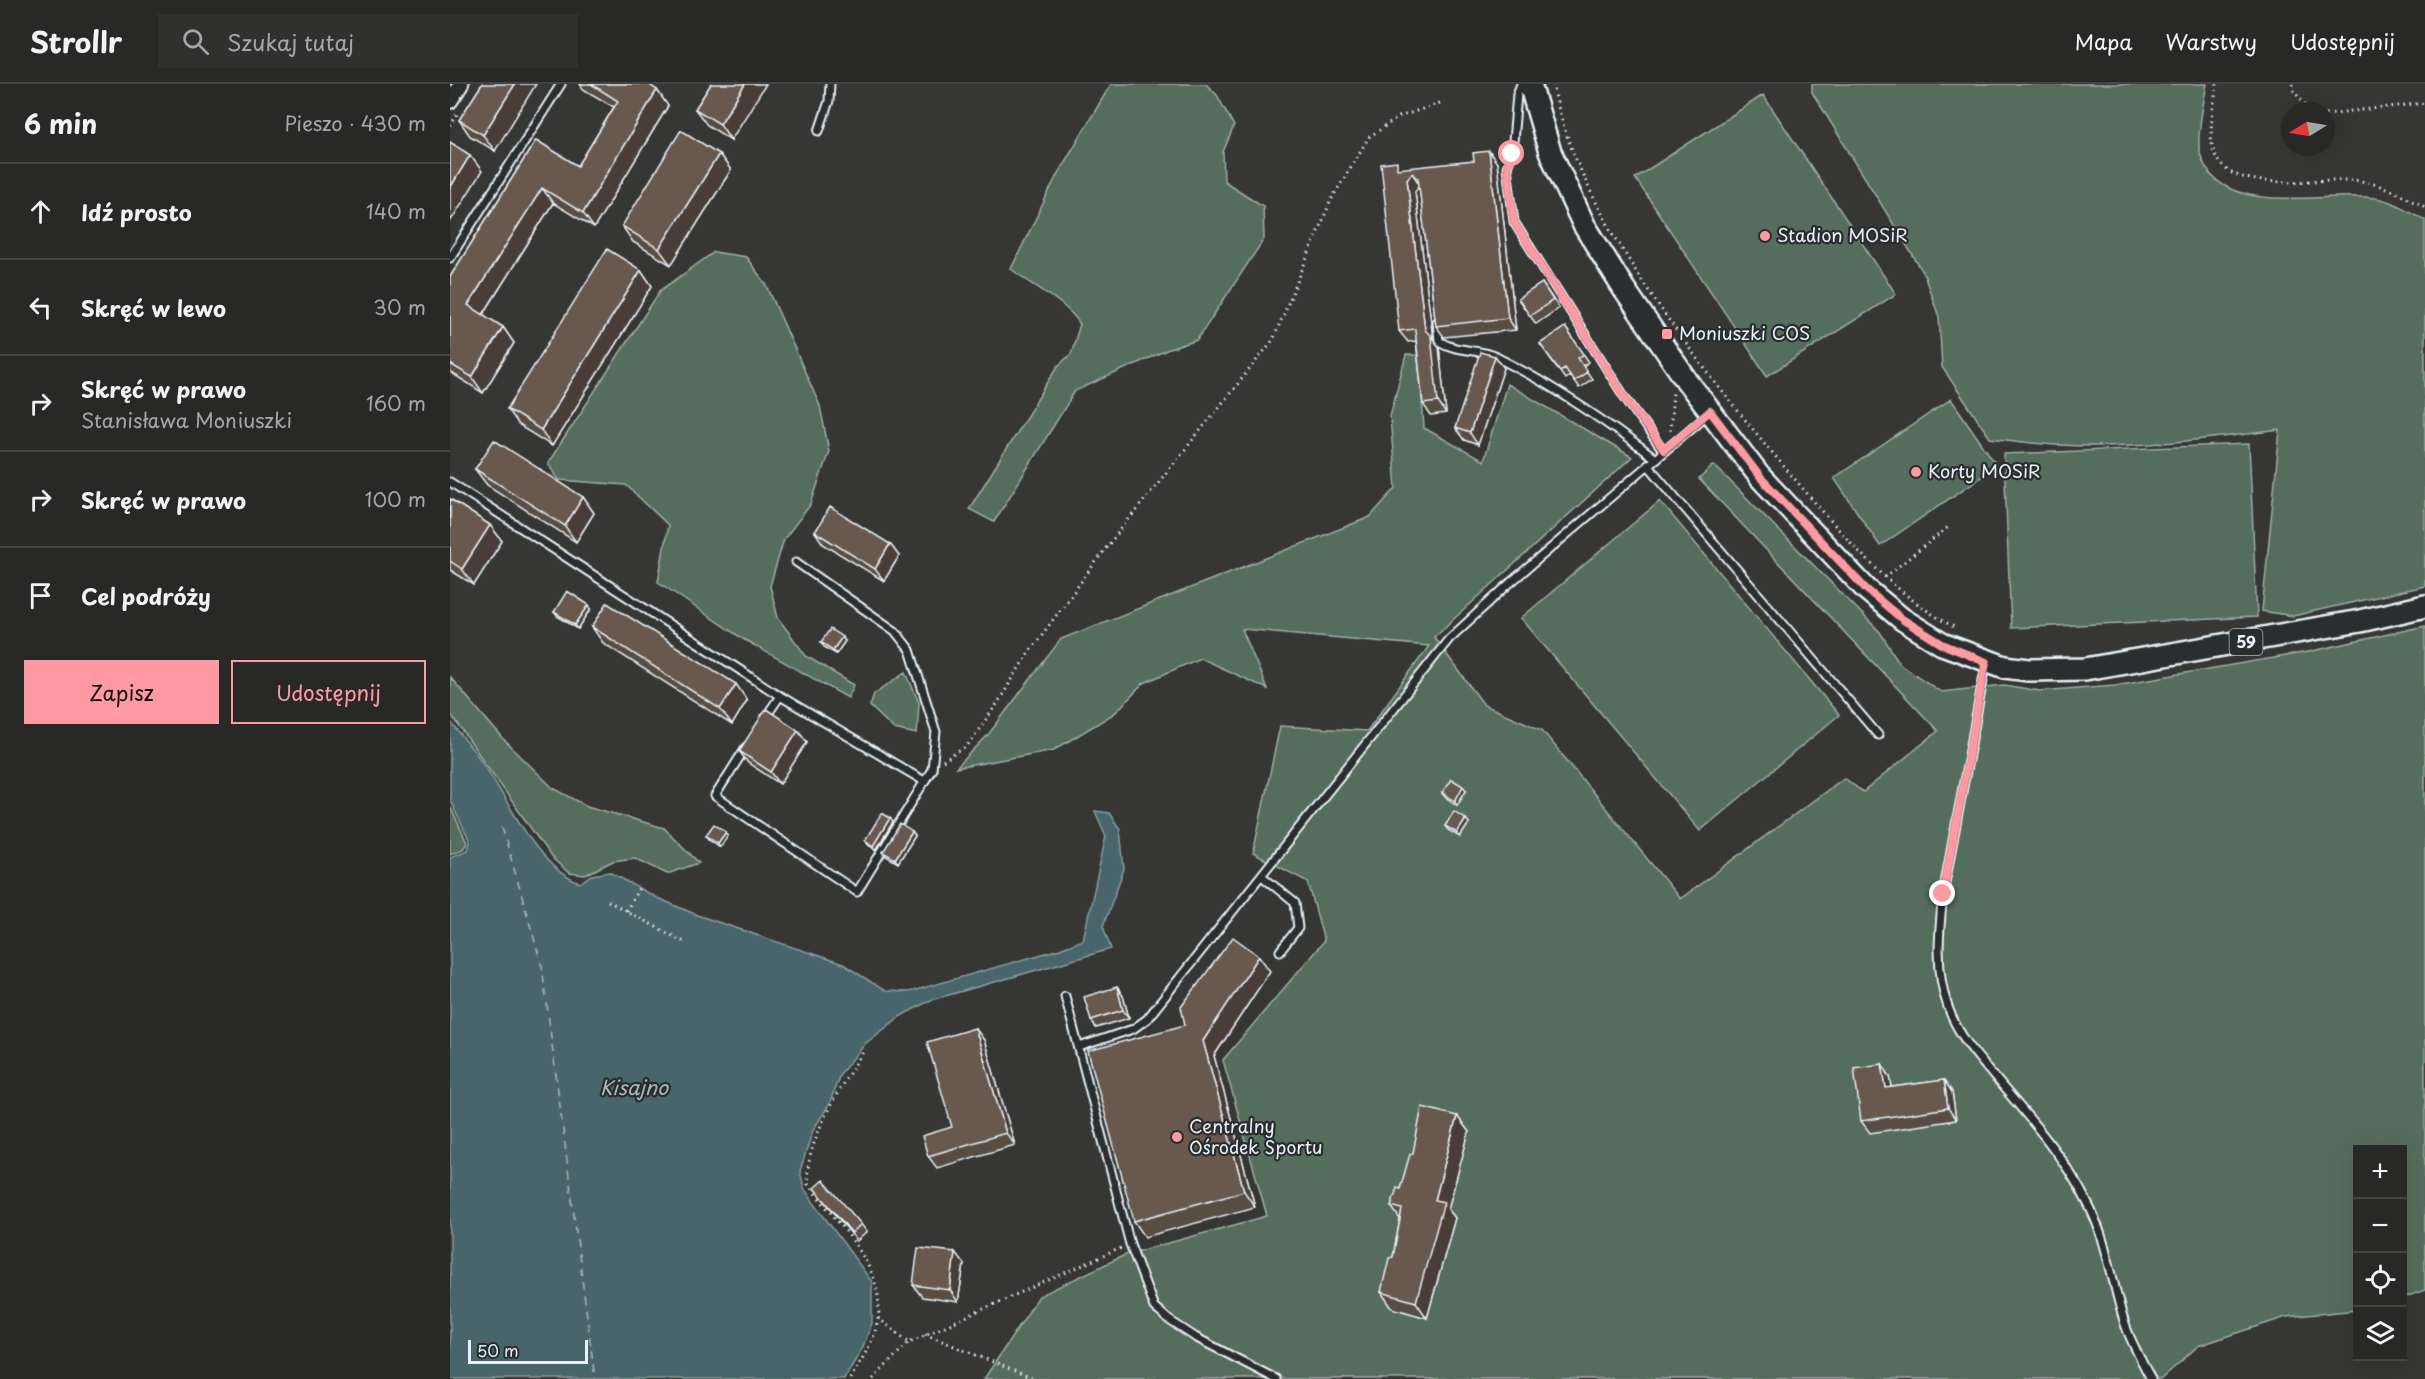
<!DOCTYPE html>
<html lang="pl">
<meta charset="utf-8">
<style>
:root{--surface:#282827;--page:#30302f;--text:#f1f3f6;--muted:#a5a6a7;--line:#444;--accent:#ff9aa2}
body{margin:0;font-family:"Playpen Sans",sans-serif;background:var(--page);color:var(--text)}
.controls{position:absolute;right:18px;bottom:18px;display:grid;overflow:hidden;border-radius:0px;box-shadow:0 6px 24px #0002}
.controls button{width:54px;height:54px;display:grid;place-items:center;padding:0;border:0;border-bottom:2px solid var(--line);background:var(--surface);color:var(--text);font:30px sans-serif}
.compass{position:absolute;left:1831px;top:18px;width:54px;height:54px;border-radius:50%;background:var(--surface);box-shadow:0 6px 24px #0002;rotate:259deg}
.scale{position:absolute;left:18px;bottom:15px;width:120px;box-sizing:border-box;padding-left:6px;border:3px solid #e8f1f8;border-top:0;font-size:16px;line-height:21px;white-space:nowrap;color:#e8f1f8;-webkit-text-stroke:4px #2a2d2e;paint-order:stroke}
.stop{position:absolute;width:18px;height:18px;margin:-14px;border:4px solid #ff9aa2;border-radius:50%;background:#fff}
.stop.end{background:#ff9aa2;border-color:#fff;box-shadow:0 2px 6px #0008}
.list{margin:0;padding:0;list-style:none}
h2{display:flex;justify-content:space-between;align-items:center;height:78px;margin:0;padding:0 24px;font-size:26px}
h2 small{font-size:20px;font-weight:400;color:var(--muted)}
.list li{display:grid;grid-template-columns:39px 1fr auto;gap:18px;align-items:center;box-sizing:border-box;height:96px;padding:0 24px;border-top:2px solid var(--line)}
.list b{display:block;font-size:22px;white-space:nowrap}
.list p{margin:0;font-size:20px;white-space:nowrap;color:var(--muted)}
.list em{font-size:20px;font-style:normal;color:var(--muted)}
.actions{display:flex;gap:12px;padding:18px 24px}
.actions a{flex:1;padding:14px 0;border:2px solid var(--accent);border-radius:0px;text-align:center;font-size:21px;color:var(--accent)}
.actions .main{background:var(--accent);color:#111}
.icon{flex:none;width:33px;height:33px;fill:none;stroke:currentColor;stroke-width:2;stroke-linecap:round;stroke-linejoin:round}
.map{position:relative;flex:none;width:1975px;height:1295px;overflow:hidden}
header{display:flex;align-items:center;gap:36px;box-sizing:border-box;height:84px;padding:0 30px;background:var(--surface);border-bottom:2px solid var(--line)}
header strong{font-size:28px}
nav{display:flex;gap:33px;margin-inline-start:auto;font-size:21px}
.search{width:420px;height:54px;background:var(--page);display:flex;align-items:center;gap:15px;box-sizing:border-box;padding:0 21px;border-radius:0px;color:var(--muted);font-size:22px}
main{display:flex}
aside{flex:1;background:var(--surface)}
.map>svg:first-child{display:block}
.green{fill:#546d5b;stroke:#9eafaa;stroke-width:1.5}
.water{fill:#47656b;stroke:#879da3;stroke-width:1.5}
.lines{fill:none;stroke-linecap:round;stroke-linejoin:round}
.ferry{stroke:#a8b9c0;stroke-width:1.5;stroke-dasharray:8 6;stroke-linecap:butt}
.lane-casing{stroke:#e8f1f8;stroke-width:11}
.street-casing{stroke:#e8f1f8;stroke-width:18}
.primary-casing{stroke:#e8f1f8;stroke-width:26}
.path{stroke:#e8f1f8;stroke-width:3;stroke-dasharray:1.5 4.5;stroke-linecap:butt}
.lane{stroke:#2a2d2e;stroke-width:7}
.street{stroke:#2a2d2e;stroke-width:14}
.primary{stroke:#2a2d2e;stroke-width:21}
.wall{fill:#594d43;stroke:#e8f1f8;stroke-width:1.5}
.shaded-wall{fill:#483e37;stroke:#e8f1f8;stroke-width:1.5}
.building{fill:#67594e;stroke:#e8f1f8;stroke-width:1.5}
.route{stroke:#ff9aa2;stroke-width:8}
.poi-dot{fill:#ff9aa2;stroke:#2a2d2e;stroke-width:2}
.labels{text-anchor:middle;stroke-width:4.5;stroke-linejoin:round;paint-order:stroke}
.shield{fill:#2a2d2e;stroke:#afb6bb;stroke-width:1.5}
.shield-label{font-size:16px;font-weight:bold;fill:#e8f1f8}
.poi-label{font-size:18px;fill:#e8f1f8;stroke:#2a2d2e;text-anchor:start}
.water-label{font-size:20px;font-style:italic;fill:#a8b9c0;stroke:#2a2d2e}
</style>
<header>
<strong>Strollr</strong>
<div class="search"><svg class="icon" aria-label="search" viewBox="0 0 24 24"><circle cx="10" cy="10" r="6"/><path d="M15 15l6 6"/></svg>Szukaj tutaj</div>
<nav><a>Mapa</a><a>Warstwy</a><a>Udostępnij</a></nav>
</header>
<main>
<aside>
<h2>6 min<small>Pieszo · 430 m</small></h2>
<ul class="list">
<li><svg class="icon" aria-label="ahead" viewBox="0 0 24 24"><path d="M12 20V5M6 11l6-6 6 6"/></svg><div><b>Idź prosto</b></div><em>140 m</em></li>
<li><svg class="icon" aria-label="left" viewBox="0 0 24 24"><path d="M17 20v-9H6M10 6l-5 5 5 5"/></svg><div><b>Skręć w lewo</b></div><em>30 m</em></li>
<li><svg class="icon" aria-label="right" viewBox="0 0 24 24"><path d="M7 20v-9h11M14 6l5 5-5 5"/></svg><div><b>Skręć w prawo</b><p>Stanisława Moniuszki</p></div><em>160 m</em></li>
<li><svg class="icon" aria-label="right" viewBox="0 0 24 24"><path d="M7 20v-9h11M14 6l5 5-5 5"/></svg><div><b>Skręć w prawo</b></div><em>100 m</em></li>
<li><svg class="icon" aria-label="arrive" viewBox="0 0 24 24"><path d="M6 21V4h12l-3 4 3 4H6"/></svg><div><b>Cel podróży</b></div></li>
</ul>
<div class="actions"><a class="main">Zapisz</a><a>Udostępnij</a></div>
</aside>
<div class="map">
<svg width="1975" height="1295" viewBox="0 0 1975 1295">
<rect width="100%" height="100%" fill="#363634"/>
<filter id="ink" filterUnits="userSpaceOnUse"><feTurbulence type="fractalNoise" baseFrequency=".0167" numOctaves="2"/><feDisplacementMap in="SourceGraphic" scale="12" xChannelSelector="R" yChannelSelector="G"/><feConvolveMatrix kernelMatrix="1 2 1 2 8 2 1 2 1" color-interpolation-filters="sRGB"/></filter>
<g filter="url(#ink)">
<path class="green" d="M661 0H756L767 11 784 42 773 68 774 97 813 122 814 155 747 256 719 265 625 307 544 438 519 425 608 282 621 270 630 240C614 216 584 203 561 185L607 91Z
M1362 0H1757C1754 17 1746 52 1750 69 1767 137 1875 106 1925 114 1942 116 1960 128 1975 136V502L1843 532 1812 527 1830 346C1758 355 1682 365 1609 361 1586 360 1563 357 1540 354L1492 283 1489 233 1473 188 1362 8Z
M1313 11 1446 210 1317 292 1185 94Z
M264 168 296 173 317 202 370 322 379 367 361 420 334 455 320 502 328 534 356 572 404 601 398 614 293 555 208 498 218 441 176 401 109 396 98 379 210 207Z
M956 271H969L974 344 1033 377 1057 300 1182 373 984 553 1034 621 1092 646 1230 815 1394 694 1413 708 1488 647 1249 395 1264 381 1430 548 1450 580 1491 608 1554 601 1590 607 1665 601 1858 568 1975 542V1206L1953 1214 1952 1066H1908L1907 1226 1836 1233 1748 1262 1711 1295H534L589 1212 675 1171 817 1132 773 976 874 857 858 798 803 769 830 642 917 647 979 562 792 545 817 605 750 574 694 599 665 629 604 666 506 684 538 651 611 555 920 433 946 404 940 332Z
M1501 315 1547 382 1430 462 1384 394Z
M1799 360 1807 533 1561 544 1554 370Z
M1210 417 1389 631 1250 747 1071 534Z
M456 588 469 619 467 650 444 645 420 622 424 610Z
M0 593 54 656 103 704 137 722 214 744 249 779 217 790 185 774 163 777 135 791 119 789 101 773 0 629Z
M0 722 17 759 13 765 0 770Z"/>
<path class="water" d="M0 637C11 651 22 664 32 678 58 714 86 784 130 799L142 791 160 788 205 813 247 831 393 880 435 907 459 908 610 865 633 856 656 752 645 727 659 729 670 745 674 785 653 842 661 865 481 916 451 932 416 959 390 990 379 1021 363 1046 350 1087 354 1104 364 1119 422 1198V1239L412 1265 394 1295H0V773L18 766 20 758 0 716Z"/>
<g class="lines">
<path class="ferry" d="M52 743 92 882 145 1295"/>
<defs>
<path id="lane" d="M1071 0 1067 10 1062 70 1057 83 1064 138 1174 312 1213 367
M369 47 379 17 380 0
M0 174 111 0
M987 238 989 257C1007 269 1028 264 1046 273 1101 300 1155 337 1204 374
M1197 380 1428 651
M0 398 330 612 474 697
M1536 580 1493 810C1489 848 1485 887 1498 923 1508 953 1533 979 1552 1002 1584 1039 1616 1076 1638 1120 1657 1156 1662 1198 1674 1237 1680 1257 1691 1276 1701 1295
M315 634 330 612
M296 663 265 712 407 808 482 685 486 648 460 566 445 547 346 478
M813 793 845 819 848 844 830 867
M615 912 680 1160 704 1223 719 1236 745 1253 826 1295
M629 963 683 945 697 935 999 555 1060 499 1259 329"/>
<path id="street" d="M0 17 11 0"/>
<path id="primary" d="M1080 0 1100 68 1134 141 1174 205 1237 297 1310 393 1416 505 1452 535 1492 560 1555 583 1579 586 1635 585 1910 537 1975 522"/>
</defs>
<use href="#lane" class="lane-casing"/>
<use href="#street" class="street-casing"/>
<use href="#primary" class="primary-casing"/>
<path class="path" d="M1103 0C1126 129 1253 287 1337 386 1386 443 1439 509 1506 544
M1767 0C1764 22 1756 53 1766 73 1785 113 1876 91 1911 97 1934 101 1955 112 1975 123
M1843 0V6L1860 27
M1876 30 1975 19
M0 42 8 29
M1220 347 1223 309
M1435 493 1501 441
M493 677 517 662 547 620 577 571 659 460 823 256 881 116 919 53 949 33 990 19
M158 817 236 859
M176 827 189 804
M428 1234 459 1258
M475 1250 584 1295
M400 1295C407 1283 415 1271 421 1258 450 1195 392 1146 358 1100 353 1060 393 998 415 965
M423 1295 459 1258 671 1164"/>
<use href="#lane" class="lane"/>
<use href="#street" class="street"/>
<use href="#primary" class="primary"/>
</g>
<path class="wall" d="M32 0 45 67 20 52 9 36Z
M130 0H198L207 6 218 22 144 144 103 119 33 231 53 243 64 259 33 309 0 288V193L86 56 128 82 164 23 133 5Z
M261 0 281 56 257 41 245 25Z
M269 70 281 86 221 181 183 158 172 142Z
M1047 79 1066 246 994 253 986 242 969 101 965 107 983 255 989 263 996 330 981 332 973 320 966 257 958 258 949 247 951 85Z
M191 186 202 202 102 362 68 341 57 325Z
M1092 199 1109 224 1086 240 1068 215Z
M1115 243 1139 278 1133 282 1142 295 1129 304 1120 291 1115 295 1090 260Z
M1045 272 1054 284 1028 361 1014 356 1005 344Z
M25 385 133 413 144 429 126 458 37 401Z
M0 415 40 441 52 457 24 501 0 486Z
M365 448 440 460 449 472 434 497 373 460Z
M141 525 128 545 107 532 104 528Z
M142 543 297 616 282 641 153 559Z
M395 557 386 570 374 563 371 558Z
M348 646 357 658 330 700 298 679 289 667Z
M1016 706 1007 721 995 713 992 709Z
M443 738 426 766 418 760 415 756Z
M1019 739 1010 753 998 746 995 742Z
M276 748 278 752 270 763 259 755 256 751Z
M462 748 465 752 448 779 436 772 433 768Z
M820 887 764 972 805 1123 695 1153 684 1137 735 941Z
M667 903 673 912 679 934 646 944 641 936Z
M525 944 534 956 565 1061 487 1084 478 1072 502 1043Z
M1432 980 1440 993 1442 1003 1494 996 1502 1008 1506 1036 1420 1049 1411 1037Z
M1007 1032 1019 1048 998 1125 1005 1134 977 1234 942 1224 931 1208 943 1173 950 1135 941 1122 950 1105 963 1069Z
M364 1104 411 1140 417 1148 407 1157Z
M514 1180 508 1218 472 1213 463 1201Z"/>
<path class="shaded-wall" d="M65 0H86L45 67 33 51Z
M295 0H316L281 56 270 40Z
M207 6 218 22 144 144 133 129Z
M1039 67 1047 79 1066 246 1058 234Z
M269 70 281 86 221 181 209 165Z
M20 71 32 87 0 138V104Z
M962 89 970 101 965 107 983 255 989 263 996 330 988 318 975 246 957 95Z
M92 104 103 119 29 237 18 221Z
M191 186 202 202 102 362 91 346Z
M53 243 64 259 33 309 22 293Z
M1045 272 1054 284 1028 361 1020 349Z
M133 413 144 429 126 458 115 442Z
M40 441 52 457 24 501 12 485Z
M440 460 449 472 434 497 425 485Z
M139 521 141 525 128 545 125 541Z
M392 553 395 557 386 570 383 566Z
M286 600 297 616 282 641 270 625Z
M348 646 357 658 330 700 321 688Z
M1013 702 1016 706 1007 721 1005 717Z
M440 734 443 738 426 766 423 762Z
M1016 735 1019 739 1010 753 1007 749Z
M276 748 278 752 270 763 268 759Z
M462 748 465 752 448 779 445 775Z
M809 872 820 887 764 972 805 1123 794 1107 753 957Z
M667 903 673 912 679 934 673 926Z
M525 944 534 956 565 1061 556 1049Z
M1432 980 1440 993 1445 1016 1436 1004Z
M1494 996 1502 1008 1506 1036 1498 1024Z
M1007 1032 1019 1048 998 1125 1005 1134 977 1234 966 1218 985 1116Z
M505 1168 514 1180 508 1218 500 1206Z"/>
<path class="building" d="M32 0H65L33 51 9 36Z
M141 0H198L207 6 133 129 92 104 18 221 53 243 22 293 0 280V193L86 56 128 82 168 17Z
M261 0H295L270 40 245 25Z
M231 46 269 70 209 165 172 142Z
M0 58 20 71 0 104Z
M1039 67 1058 234 986 242 968 94 962 89 957 95 975 246 981 252 988 318 973 320 965 245 949 247 931 80 947 78V85L1024 77 1023 69Z
M157 165 191 186 91 346 57 325Z
M1092 199 1103 216 1080 232 1068 215Z
M1115 243 1134 270 1128 274 1137 288 1124 297 1115 284 1110 287 1090 260Z
M1030 268 1045 272 1020 349 1005 344Z
M44 356 133 413 115 442 25 385Z
M0 415 40 441 12 485 0 477Z
M380 423 440 460 425 485 365 448Z
M117 507 139 521 125 541 104 528Z
M157 519 286 600 270 625 142 543Z
M380 545 392 553 383 566 371 558Z
M316 625 348 646 321 688 289 667Z
M1001 695 1013 702 1005 717 992 709Z
M1004 727 1016 735 1007 749 995 742Z
M432 729 440 734 423 762 415 756Z
M264 740 276 748 268 759 256 751Z
M450 740 462 748 445 775 433 768Z
M783 853 809 872 753 957 794 1107 684 1137 638 967 735 941 731 923Z
M667 903 673 926 641 936 634 913Z
M525 944 556 1049 478 1072 472 1052 502 1043 477 958Z
M1432 980 1436 1004 1494 996 1498 1024 1411 1037 1404 984Z
M972 1023 1007 1032 985 1116 994 1118 966 1218 931 1208 939 1174 943 1173 952 1125 941 1122 947 1104 950 1105 960 1070 963 1069Z
M373 1096 411 1140 402 1149 364 1104Z
M468 1164 505 1168 500 1206 463 1201Z"/>
</g>
<g class="lines" filter="url(#ink)">
<path class="route" d="M1062 70 1057 83 1064 138 1174 312 1214 366 1260 327 1310 393 1416 505 1452 535 1492 560 1536 578 1493 810"/>
</g>
<g class="poi-dot">
<circle cx="1315" cy="152" r="6"/>
<rect x="1211" y="244" width="12" height="12" rx="3"/>
<circle cx="1466" cy="388" r="6"/>
<circle cx="727" cy="1053" r="6"/>
</g>
<g class="labels">
<rect class="shield" x="1779.5" y="545" width="33" height="26" rx="4.5"/>
<g class="shield-label">
<text x="1796" y="564">59</text>
</g>
<g class="poi-label">
<text x="1327" y="158">Stadion MOSiR</text>
<text x="1229" y="256">Moniuszki COS</text>
<text x="1478" y="394">Korty MOSiR</text>
<text x="739" y="1049">Centralny<tspan x="739" dy="21">Ośrodek Sportu</tspan></text>
</g>
<g class="water-label">
<text x="184" y="1011">Kisajno</text>
</g>
</g>
</svg>
<div class="controls">
<button>+</button>
<button>−</button>
<button><svg class="icon" aria-label="locate" viewBox="0 0 24 24"><circle cx="12" cy="12" r="6"/><path d="M12 2v4M12 18v4M2 12h4M18 12h4"/></svg></button>
<button><svg class="icon" aria-label="layers" viewBox="0 0 24 24"><path d="M12 4l9 5-9 5-9-5zM3 14l9 5 9-5"/></svg></button>
</div>
<svg class="compass" viewBox="-18 -18 36 36"><path d="M0-13l5 13h-10z" fill="#e53935"/><path d="M0 13l5-13h-10z" fill="#a5a6a7"/></svg>
<div class="scale">50 m</div>
<div class="stop" style="left:1062px;top:70px"></div>
<div class="stop end" style="left:1493px;top:810px"></div>
</div>
</main>
